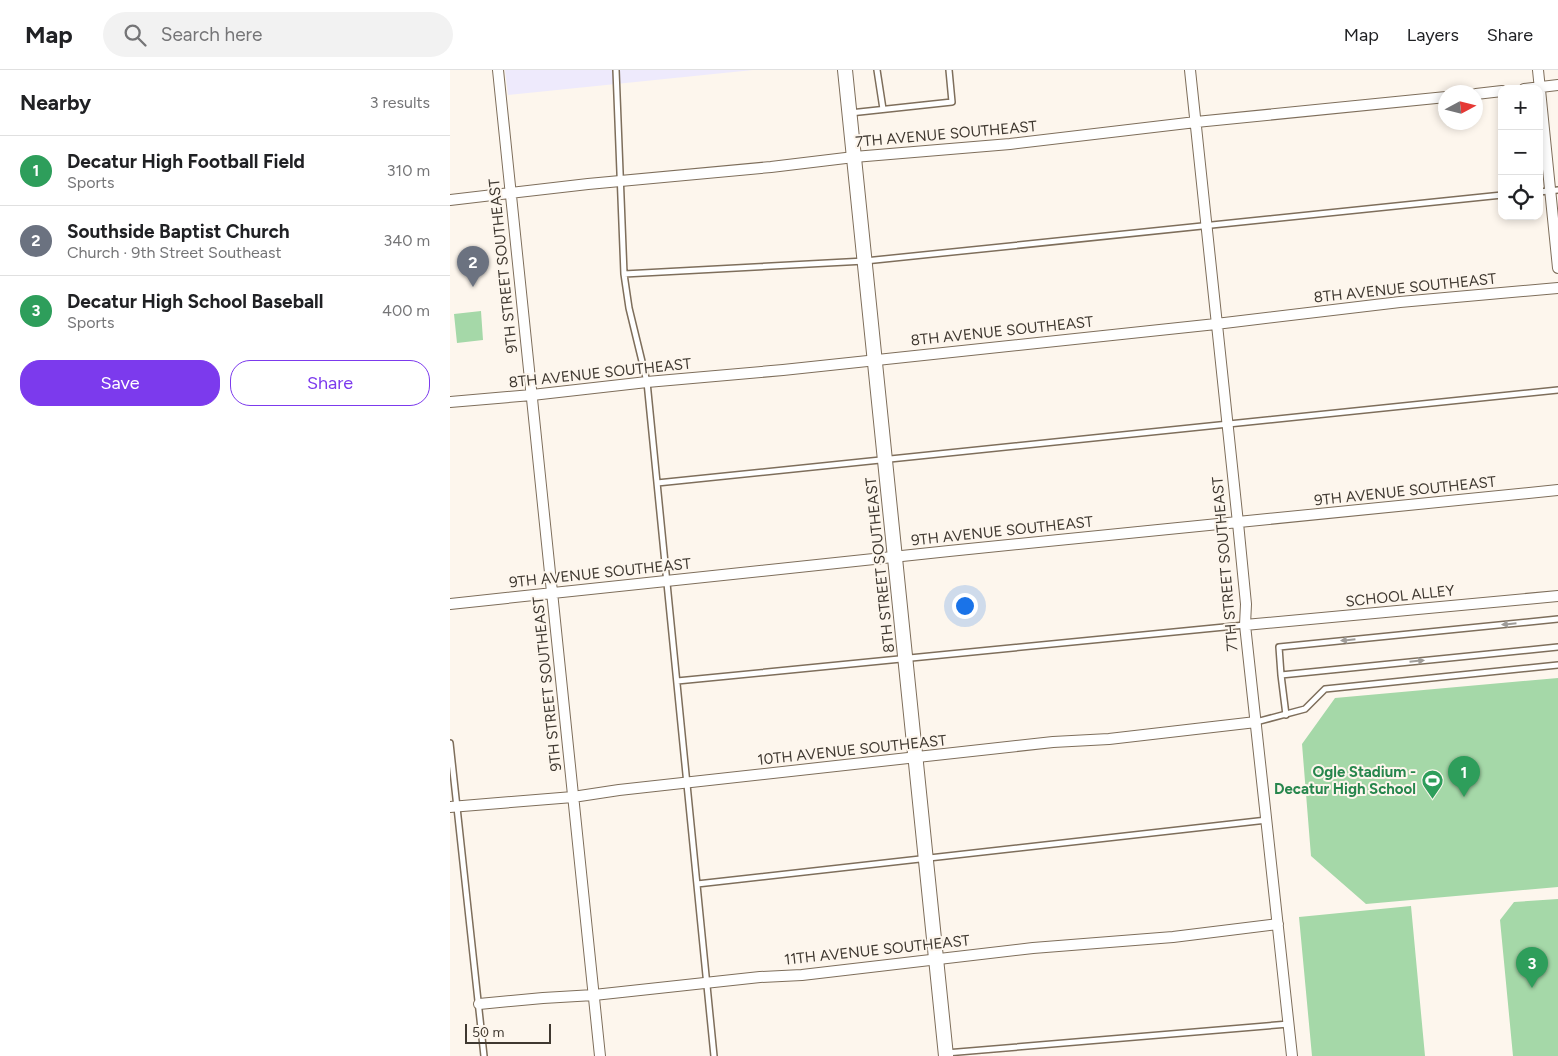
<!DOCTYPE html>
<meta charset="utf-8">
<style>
:root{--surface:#fff;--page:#f2f2f2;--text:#202124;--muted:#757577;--line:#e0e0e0;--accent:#7c3aed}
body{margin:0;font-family:Figtree,sans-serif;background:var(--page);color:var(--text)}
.controls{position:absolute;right:15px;top:15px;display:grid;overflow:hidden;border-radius:10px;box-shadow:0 2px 8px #0003}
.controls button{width:45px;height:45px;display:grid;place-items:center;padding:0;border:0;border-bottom:1px solid var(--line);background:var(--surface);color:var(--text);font:25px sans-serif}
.compass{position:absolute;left:988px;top:15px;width:45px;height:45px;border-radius:50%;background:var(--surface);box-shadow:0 2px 8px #0003;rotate:83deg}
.scale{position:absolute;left:15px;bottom:12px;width:86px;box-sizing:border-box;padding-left:5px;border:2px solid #3f3830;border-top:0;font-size:14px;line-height:18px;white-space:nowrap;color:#3f3830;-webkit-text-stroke:4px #fdf6ed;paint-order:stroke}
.you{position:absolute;left:514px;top:535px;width:18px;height:18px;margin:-12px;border:4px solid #fff;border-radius:50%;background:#1a73e8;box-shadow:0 0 0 8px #1a73e833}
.badge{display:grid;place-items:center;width:32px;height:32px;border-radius:50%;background:var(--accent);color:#fff;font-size:16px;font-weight:700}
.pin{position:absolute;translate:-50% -41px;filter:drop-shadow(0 1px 2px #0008)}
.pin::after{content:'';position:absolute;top:26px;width:18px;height:15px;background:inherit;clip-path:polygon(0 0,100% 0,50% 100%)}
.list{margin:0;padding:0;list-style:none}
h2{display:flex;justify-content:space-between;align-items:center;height:65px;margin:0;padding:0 20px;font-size:21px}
h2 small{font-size:16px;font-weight:400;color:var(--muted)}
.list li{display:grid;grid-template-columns:32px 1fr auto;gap:15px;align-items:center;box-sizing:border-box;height:70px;padding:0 20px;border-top:1px solid var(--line)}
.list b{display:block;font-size:19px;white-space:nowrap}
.list p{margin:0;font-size:16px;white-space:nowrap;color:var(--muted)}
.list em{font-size:16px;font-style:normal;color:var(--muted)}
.actions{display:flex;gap:10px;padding:15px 20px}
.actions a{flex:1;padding:11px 0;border:1px solid var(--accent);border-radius:20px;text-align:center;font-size:18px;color:var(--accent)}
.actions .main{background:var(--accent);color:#fff}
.icon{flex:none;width:28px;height:28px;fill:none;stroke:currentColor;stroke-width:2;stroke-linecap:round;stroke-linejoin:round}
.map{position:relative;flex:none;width:1108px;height:986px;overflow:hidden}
header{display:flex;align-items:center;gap:30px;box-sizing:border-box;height:70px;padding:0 25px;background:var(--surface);border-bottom:1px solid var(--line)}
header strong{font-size:24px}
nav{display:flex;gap:28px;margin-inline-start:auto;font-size:18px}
.search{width:350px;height:45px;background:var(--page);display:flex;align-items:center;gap:12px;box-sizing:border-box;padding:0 18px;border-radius:28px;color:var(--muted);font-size:19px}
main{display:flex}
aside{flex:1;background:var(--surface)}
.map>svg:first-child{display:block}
.commercial{fill:#eeeafc}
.green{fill:#a5d8a8}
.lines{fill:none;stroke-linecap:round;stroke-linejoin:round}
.lane-casing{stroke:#7e6e5b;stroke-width:8}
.street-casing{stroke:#7e6e5b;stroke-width:12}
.secondary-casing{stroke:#7e6e5b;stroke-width:16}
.lane{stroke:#fff;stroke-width:5}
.street{stroke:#fff;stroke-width:10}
.secondary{stroke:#fff;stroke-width:14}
.oneway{fill:#9f9c98}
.labels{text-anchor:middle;stroke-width:4;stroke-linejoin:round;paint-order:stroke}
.street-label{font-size:15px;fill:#3f3830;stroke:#fdf6ed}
.leisure-label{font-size:15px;font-weight:bold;fill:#27864d;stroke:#fdf6ed;text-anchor:end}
</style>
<header>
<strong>Map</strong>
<div class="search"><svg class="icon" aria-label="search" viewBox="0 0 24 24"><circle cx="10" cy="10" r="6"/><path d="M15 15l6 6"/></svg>Search here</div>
<nav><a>Map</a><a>Layers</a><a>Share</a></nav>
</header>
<main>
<aside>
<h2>Nearby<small>3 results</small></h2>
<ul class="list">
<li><span class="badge" style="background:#2e9e5b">1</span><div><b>Decatur High Football Field</b><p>Sports</p></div><em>310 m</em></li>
<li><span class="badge" style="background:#6b7280">2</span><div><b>Southside Baptist Church</b><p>Church · 9th Street Southeast</p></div><em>340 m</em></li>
<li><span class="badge" style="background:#2e9e5b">3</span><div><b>Decatur High School Baseball</b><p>Sports</p></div><em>400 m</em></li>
</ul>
<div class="actions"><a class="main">Save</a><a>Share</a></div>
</aside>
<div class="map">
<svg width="1108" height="986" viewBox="0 0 1108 986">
<rect width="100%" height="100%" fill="#fdf6ed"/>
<path class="commercial" d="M55 0H303L58 25Z"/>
<path class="green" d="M31 241 33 270 7 273 4 244Z
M1108 608V817L916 834 861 786 852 674 885 628Z
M1108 829V986H1063L1050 850 1064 832Z
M961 836 975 986H862L849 847Z"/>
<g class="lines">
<defs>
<path id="lane" d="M166 0 174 204 179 238 197 312 264 986
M427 0 433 39
M400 43 502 32 499 0
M1089 122 1108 120
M174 204 415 191 1052 125
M207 413 1108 320
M1108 549 829 577 831 605 1108 577
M831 605 836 645
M227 611 795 555
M806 652 855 639 875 619 1108 595
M0 673 34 986
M247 814 817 750
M496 983 839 954"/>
<path id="street" d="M48 0 150 986
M740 0 788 453 796 534 795 555 842 986
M1088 0 1108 198
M1074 19 1108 15
M1026 24 1052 21
M0 130 138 114 321 97 404 87 560 74 746 52 996 27
M0 332 82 325 197 312 333 300 766 254 950 232 1108 218
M0 534 499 481 1108 420
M795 555 1108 526
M0 737 123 727 169 720 603 672 659 669 806 652
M29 934 93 928 144 925 310 907 352 905 583 878 723 867 828 854"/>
<path id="secondary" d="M395 0 496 986"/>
</defs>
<use href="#lane" class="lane-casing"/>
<use href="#street" class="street-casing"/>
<use href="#secondary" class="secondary-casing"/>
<use href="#lane" class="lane"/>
<use href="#street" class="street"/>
<use href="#secondary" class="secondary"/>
</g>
<defs><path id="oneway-solid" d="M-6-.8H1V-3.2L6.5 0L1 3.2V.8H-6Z" transform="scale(1.25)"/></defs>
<g class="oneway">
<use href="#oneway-solid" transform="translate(1059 554) rotate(174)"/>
<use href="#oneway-solid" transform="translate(898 570) rotate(174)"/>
<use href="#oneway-solid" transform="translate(967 591) rotate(-6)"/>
</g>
<defs>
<symbol id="stadium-pin" viewBox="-11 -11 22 30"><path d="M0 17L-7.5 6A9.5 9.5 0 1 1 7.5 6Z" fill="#2e9e5b" stroke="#fdf6ed"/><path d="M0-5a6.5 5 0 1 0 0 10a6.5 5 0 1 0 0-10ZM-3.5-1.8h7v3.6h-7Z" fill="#fff"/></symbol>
</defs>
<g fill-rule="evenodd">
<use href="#stadium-pin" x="970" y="698" width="25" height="34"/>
</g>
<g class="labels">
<g class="street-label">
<text transform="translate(496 64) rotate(-5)" y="5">7TH AVENUE SOUTHEAST</text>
<text transform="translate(53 196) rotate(-96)" y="5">9TH STREET SOUTHEAST</text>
<text transform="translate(955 218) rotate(-6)" y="5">8TH AVENUE SOUTHEAST</text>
<text transform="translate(552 261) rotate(-6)" y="5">8TH AVENUE SOUTHEAST</text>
<text transform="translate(150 303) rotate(-6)" y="5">8TH AVENUE SOUTHEAST</text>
<text transform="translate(955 421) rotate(-6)" y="5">9TH AVENUE SOUTHEAST</text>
<text transform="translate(552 461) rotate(-6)" y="5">9TH AVENUE SOUTHEAST</text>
<text transform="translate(775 494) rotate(-95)" y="5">7TH STREET SOUTHEAST</text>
<text transform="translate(430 495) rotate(-96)" y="5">8TH STREET SOUTHEAST</text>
<text transform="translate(150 503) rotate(-6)" y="5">9TH AVENUE SOUTHEAST</text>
<text transform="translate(950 526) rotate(-6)" y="5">SCHOOL ALLEY</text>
<text transform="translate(97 614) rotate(-96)" y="5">9TH STREET SOUTHEAST</text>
<text transform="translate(402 680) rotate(-6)" y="5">10TH AVENUE SOUTHEAST</text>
<text transform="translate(427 880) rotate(-6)" y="5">11TH AVENUE SOUTHEAST</text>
</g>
<g class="leisure-label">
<text x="966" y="707">Ogle Stadium -<tspan x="966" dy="17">Decatur High School</tspan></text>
</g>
</g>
</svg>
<div class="controls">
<button>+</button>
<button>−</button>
<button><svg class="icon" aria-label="locate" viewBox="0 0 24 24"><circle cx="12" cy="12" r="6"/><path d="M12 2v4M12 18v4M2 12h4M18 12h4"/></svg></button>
</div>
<svg class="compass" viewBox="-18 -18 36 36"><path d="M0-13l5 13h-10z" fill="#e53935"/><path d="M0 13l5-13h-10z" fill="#757577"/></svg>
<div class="scale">50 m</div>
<div class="you"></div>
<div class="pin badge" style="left:1014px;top:727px;background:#2e9e5b">1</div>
<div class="pin badge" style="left:23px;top:217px;background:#6b7280">2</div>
<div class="pin badge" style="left:1082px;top:918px;background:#2e9e5b">3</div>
</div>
</main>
